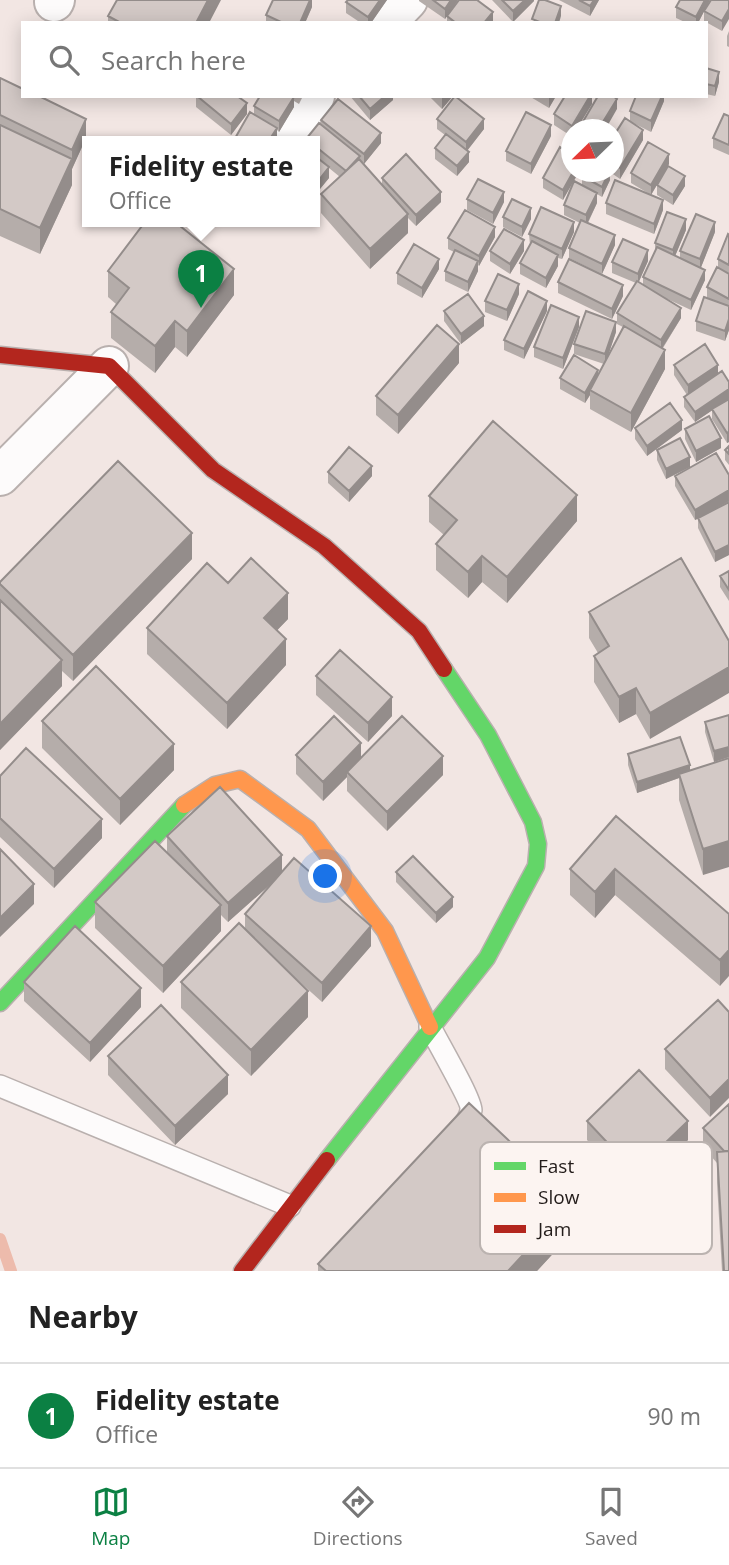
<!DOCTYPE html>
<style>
:root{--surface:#fff;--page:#f6f6f6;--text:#222;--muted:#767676;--line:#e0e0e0;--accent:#0b8043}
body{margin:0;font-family:"Open Sans",sans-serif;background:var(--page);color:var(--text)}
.compass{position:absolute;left:561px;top:119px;width:63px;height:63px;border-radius:50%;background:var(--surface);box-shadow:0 4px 18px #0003;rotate:247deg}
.you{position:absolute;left:326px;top:877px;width:24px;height:24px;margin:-18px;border:5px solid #fff;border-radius:50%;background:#1a73e8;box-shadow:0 0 0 10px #1a73e833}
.badge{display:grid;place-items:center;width:46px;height:46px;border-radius:50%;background:var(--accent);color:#fff;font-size:23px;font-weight:700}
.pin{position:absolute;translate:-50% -58px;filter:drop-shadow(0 2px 4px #0008)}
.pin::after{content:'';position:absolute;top:37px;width:24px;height:21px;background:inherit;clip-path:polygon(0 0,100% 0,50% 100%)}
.popup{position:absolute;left:82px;top:136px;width:238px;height:91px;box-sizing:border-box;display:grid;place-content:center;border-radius:0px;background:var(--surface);filter:drop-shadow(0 2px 5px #0005);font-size:23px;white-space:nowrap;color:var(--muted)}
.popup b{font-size:26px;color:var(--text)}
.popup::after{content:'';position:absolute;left:50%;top:100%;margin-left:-14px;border:14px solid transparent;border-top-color:var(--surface)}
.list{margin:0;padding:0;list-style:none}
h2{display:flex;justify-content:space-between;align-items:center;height:91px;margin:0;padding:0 28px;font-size:30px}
h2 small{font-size:23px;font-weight:400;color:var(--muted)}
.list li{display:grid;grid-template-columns:46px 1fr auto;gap:21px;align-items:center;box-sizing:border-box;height:105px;padding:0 28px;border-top:2px solid var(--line)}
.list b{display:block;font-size:26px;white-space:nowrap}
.list p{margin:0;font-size:23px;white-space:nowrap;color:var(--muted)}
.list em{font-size:23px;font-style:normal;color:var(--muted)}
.icon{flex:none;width:38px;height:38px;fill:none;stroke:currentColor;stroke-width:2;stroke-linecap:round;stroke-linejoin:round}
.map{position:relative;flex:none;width:729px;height:1271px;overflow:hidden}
.search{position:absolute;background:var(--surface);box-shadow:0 4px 18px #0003;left:21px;right:21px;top:21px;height:77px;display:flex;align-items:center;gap:18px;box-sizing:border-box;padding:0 24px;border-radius:0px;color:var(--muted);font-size:26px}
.sheet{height:196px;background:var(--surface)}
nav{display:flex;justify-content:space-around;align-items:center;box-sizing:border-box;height:98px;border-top:2px solid var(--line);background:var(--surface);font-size:19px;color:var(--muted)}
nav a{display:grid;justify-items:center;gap:4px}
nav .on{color:var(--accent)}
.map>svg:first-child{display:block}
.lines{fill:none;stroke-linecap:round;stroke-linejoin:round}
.stream{stroke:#edbbac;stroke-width:12}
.lane-casing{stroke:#b9b0ae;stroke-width:24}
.street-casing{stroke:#b9b0ae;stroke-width:42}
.fast-casing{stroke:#b9b0ae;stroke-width:19}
.slow-casing{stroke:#b9b0ae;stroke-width:19}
.jam-casing{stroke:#b9b0ae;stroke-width:19}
.lane{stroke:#fdfbfb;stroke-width:21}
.street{stroke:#fdfbfb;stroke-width:38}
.fast{stroke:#63d668;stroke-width:16}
.slow{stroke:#ff974d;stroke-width:16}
.jam{stroke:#b3261e;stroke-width:16}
.wall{fill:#b5adaa}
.shaded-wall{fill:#948d8b}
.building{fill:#d3c9c6;stroke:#948d8b;stroke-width:2}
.key{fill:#fcf4f1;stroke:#bbb3b0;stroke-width:2}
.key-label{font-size:19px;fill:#231c1a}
</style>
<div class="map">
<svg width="729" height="1271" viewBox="0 0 729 1271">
<rect width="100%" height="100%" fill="#f2e6e3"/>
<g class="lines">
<path class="stream" d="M0 1239 11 1271"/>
<defs>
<path id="lane" d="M430 1027C437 1041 472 1101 471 1110 470 1118 465 1124 460 1129
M0 1086 290 1206"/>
<path id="street" d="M54 2 55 0
M386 23 408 0
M283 142 315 96
M0 476 109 366"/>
<path id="fast" d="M0 1003 184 805
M327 1160 487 958 536 866 538 844 533 822 488 735 444 669"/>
<path id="slow" d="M184 805 215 785 240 779 308 829 385 931 430 1027"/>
<path id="jam" d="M0 355 109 366 213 470 324 546 419 631 444 669
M242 1271 327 1160"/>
</defs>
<use href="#lane" class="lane-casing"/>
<use href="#street" class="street-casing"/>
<use href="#fast" class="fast-casing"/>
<use href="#slow" class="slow-casing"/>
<use href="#jam" class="jam-casing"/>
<use href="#lane" class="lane"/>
<use href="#street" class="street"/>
<use href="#fast" class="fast"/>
<use href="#slow" class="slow"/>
<use href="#jam" class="jam"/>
</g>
<path class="wall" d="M312 0V7L305 23H266V15Z
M348 0H387L371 23H361L346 13V2Z
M419 0H458L445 19 419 1Z
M492 0H534V1L513 22Z
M559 0H599L590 16Z
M710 0 698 23H687L676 18V7Z
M729 0 722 31 704 21V11Z
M108 16 209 23H108Z
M447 16 493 22 447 23Z
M729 31V47L727 46V36Z
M706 68 719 82 715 96 706 94Z
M0 78 86 138 72 169V185L40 254 0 236Z
M260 96H303L299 104 294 101V107L279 132 277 130V138L274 142H234V140L254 114V106Z
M350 96H393V100L370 120Z
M429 96H453L442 109Z
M529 96H556L549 108Z
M592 96V104L576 130H571V136L554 125V114Z
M664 96V101L651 132 631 122 643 140 620 179 610 172V180L602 197 597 194V203L588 223 615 245 602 274 569 258V248L580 223 564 215V205L582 185V176L584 172H613V137L630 122V111Z
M196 97 247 114 231 135 196 107Z
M729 116V155L713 148V138Z
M437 119 484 129 467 151 469 162 457 176 435 159V148L445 135 437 129Z
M321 120 381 143 364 164 382 184V178L441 202 416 226 408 218V233L370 269 321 213V194L340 177 329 168V178L315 195V142H306V139L321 124Z
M551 136 531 174 506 161V151Z
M571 154 563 200 543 188V178Z
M669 164 660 180 685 186 673 205 657 195V185L651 195 631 183V173Z
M467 199 504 202 493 224 467 210Z
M606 203 663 210 654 234 606 214Z
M503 217 531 219 522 237 503 227Z
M686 230 675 256 680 258V251L715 232 701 267 705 280 691 310 663 297 681 318 663 348 665 369 631 432 590 409V395L585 403 560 389V378L598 374 604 364 574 354V344L616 332 607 358 623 327 617 324V313L636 283 612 273V262L648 261 638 282 643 285V277L655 252V243Z
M574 232 562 259 558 258V266L546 288 520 274V263L530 245 529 234Z
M729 235V330L725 341 696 331V321L711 300 707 298V287L718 268V259Z
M495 237 479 266 478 265V271L468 292 445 281V271L454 252 448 249V238Z
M490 251H524L510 274 490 261Z
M439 269 422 298 397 284V273Z
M108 271 234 295 187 357 175 347 155 373 111 338V312L116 304 108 297Z
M558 282 623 296 612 319 558 293Z
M519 294 507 321 485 312V301Z
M444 311 484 326 461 344 444 321Z
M547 311 524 359 504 350V340Z
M579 327 563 369 534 357V347Z
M459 363 398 434 376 415V396Z
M674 365 718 374 729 382V442L727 443 712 419V410L695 422 684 407V397L687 395 674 375Z
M635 428 682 430 647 456 635 439Z
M685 429 721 448 696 462 685 439Z
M729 446V465L725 460V450Z
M657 450 690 467 666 479 657 460Z
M328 472 372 476 349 502 328 483Z
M675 476 729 501 711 511 729 502V555L715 562 698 528V519L695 520 675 486Z
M429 496 577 521 507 603 482 582 468 598 436 570V544L444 535 429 522Z
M681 558 650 739 636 714 619 723 594 682V656L598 653 589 638V612Z
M192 559 73 681 62 671V686L0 750V582Z
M729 571V601L720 587V576Z
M228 583 288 619 277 630 286 665 227 729 147 654V628Z
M316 676 392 716 368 742 316 695Z
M729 715V757L714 762 705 732V722Z
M42 721 174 770 120 825 42 748Z
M628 754 690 770 729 758 703 875 679 800V778L637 793 628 765Z
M296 755 361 758 443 775 387 831 347 791V777L323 801 296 774Z
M0 776 102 838 54 888 0 837Z
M616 816 729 914 720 986 615 895 595 918 570 895V869Z
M167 836 282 872 371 946 322 1002 292 975 308 1017 251 1076 181 1008V982L245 929V914L271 884 228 922 221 915V931L163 993 95 928V902L167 853Z
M396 872 453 907 436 923 396 882Z
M24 982 141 1007 90 1062 24 1001Z
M718 1000 710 1117 665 1069V1049Z
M108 1056 228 1094 175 1145 108 1075Z
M729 1104V1271H722L717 1183V1163L703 1147V1128Z
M587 1121 688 1140 635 1191 587 1140Z
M573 1232 537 1271H318V1264Z"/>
<path class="shaded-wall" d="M208 0H221L209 23H196Z
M310 0H312V7L305 23H300Z
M380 0H387L371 23H368V17Z
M451 0H458L445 19V9Z
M525 0H534V1L513 22V11Z
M594 0H599L590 16V6Z
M705 0H710L698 23H696V17Z
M561 6V16L559 23H555Z
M729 9V19L722 31V21Z
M493 12V22L484 23Z
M719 72V82L715 96V86Z
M385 96H393V100L370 120V109Z
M444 96H453L442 109V98Z
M550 96H556L549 108V97Z
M590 96H592V104L576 130H572V126Z
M662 96H664V101L651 132V121Z
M294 97V107L279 132V121Z
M617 99V109L605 130H598Z
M247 103V114L231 135V124Z
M86 119V138L72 169V150Z
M484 119V129L466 152V142Z
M551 125V136L531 174V164Z
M277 128V138L274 142H268Z
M643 130V140L620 179V168Z
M381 133V143L364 164V154Z
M469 152V162L457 176V166Z
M669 154V164L651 195V185Z
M72 159V185L40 254V228Z
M329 167V178L315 195V185Z
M573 172H579L563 200V190Z
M609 172 610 180 602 197V187Z
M685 176V186L673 205V195Z
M441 192V202L416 226V215Z
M504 192V202L493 224V213Z
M597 193V203L586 226V215Z
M663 200V210L654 234V224Z
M531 208V219L522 237V227Z
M408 214V233L370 269V249Z
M686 219V230L673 261V250Z
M574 222V232L562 259V249Z
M715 222V232L700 270V259Z
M495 227V237L479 266V256Z
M615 235V245L602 274V264Z
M524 240V251L510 274V264Z
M648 250V261L638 284V274Z
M558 255V266L546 288V278Z
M439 259V269L422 298V288Z
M478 261V271L468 292V282Z
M234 269V295L187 357V331Z
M705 270V280L691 310V300Z
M519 284V294L507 321V310Z
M623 285V296L612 319V309Z
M547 301V311L524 359V349Z
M681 308V318L661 350V340Z
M484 316V326L461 344V334Z
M579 317V327L563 369V358Z
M729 319V330L725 341V331Z
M175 321V347L155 373V346Z
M616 322V332L605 365V354Z
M459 344V363L398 434V415Z
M665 350V369L631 432V413Z
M718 365V375L688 395V385Z
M598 370V380L590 390V395L585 403V393Z
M729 389V399L695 422V412Z
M682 420V430L647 456V446Z
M729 432V442L727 443V433Z
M721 438V448L696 462V451Z
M690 457V467L666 479V469Z
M372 466V476L349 502V491Z
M729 490V501L695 520V510Z
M577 495V521L507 603V577Z
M192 533V559L73 681V655Z
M729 545V555L715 562V552Z
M482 556V582L468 598V572Z
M288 593V619L264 644V618Z
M286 639V665L227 729V703Z
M62 660V686L0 750V724Z
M729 667V693L650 739V713Z
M636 688V714L619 723V697Z
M392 697V716L368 742V723Z
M361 743V762L347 772V777L323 801V782Z
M174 744V770L120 825V799Z
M729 747V757L714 762V751Z
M443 756V775L387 831V812Z
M690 765V775L679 774V778L637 793V782Z
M102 819V838L54 888V869Z
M729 841V867L703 875V849Z
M282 855V874L228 922V903Z
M615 869V895L595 918V892Z
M34 884V904L0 937V918Z
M453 897V907L436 923V913Z
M221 905V931L163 993V966Z
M371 926V946L322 1002V983Z
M729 950V976L720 986V960Z
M141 988V1007L90 1062V1043Z
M308 991V1017L251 1076V1050Z
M228 1075V1094L175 1145V1126Z
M729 1079V1098L710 1117V1098Z
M688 1121V1140L635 1191V1172Z
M573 1201V1232L537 1271H508Z"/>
<path class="building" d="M117 0H208L196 23H121L108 16Z
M273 0H310L300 23H283L266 15Z
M348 0H380L368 17 346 2Z
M433 0H451L445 9Z
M459 0H477L493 12 484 23H456L447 16Z
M502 0H525L513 11Z
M539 0H545L561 6 555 23H542L532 19Z
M579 0H594L590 6Z
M680 0H705L696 17 676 7Z
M711 0H729V9L722 21 704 11Z
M706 68 719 72 715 86 706 84Z
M0 78 23 89V96H39L86 119 72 150 0 115Z
M197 96H237L247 103 231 124Z
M260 96H293L294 97 279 121 254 106Z
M359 96H385L370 109Z
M455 96 484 119 466 142 437 119Z
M565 96H590L572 126 554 114Z
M598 96H613L617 99 598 130H578Z
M636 96H662L651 121 630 111Z
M338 99 381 133 364 154 321 120Z
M250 112 277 128 268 142H238L234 140Z
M526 112 551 125 531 164 506 151Z
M724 114 729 116V145L713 138Z
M625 118 643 130 620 168 613 164V137Z
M319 123 360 156 346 171 315 146V142H310L306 139Z
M0 125 72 159 40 228 0 209Z
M446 134 469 152 457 166 435 148Z
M648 142 669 154 651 185 631 173Z
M560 147 571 154V172H573L563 190 543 178Z
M406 154 441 192 416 215 382 178Z
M315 156 329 167 315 185Z
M359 159 408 214 370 249 321 194Z
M668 166 685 176 673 195 657 185Z
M584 172H609L602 187 582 176Z
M478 179 504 192 493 213 467 199Z
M615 180 663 200 654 224 606 203Z
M574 181 597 193 586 215 564 205Z
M512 199 531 208 522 227 503 217Z
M541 207 574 222 562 249 529 234Z
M465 210 495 227 479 256 448 238Z
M667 212 686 219 673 250 655 243Z
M696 214 715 222 700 259 680 251Z
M581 220 615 235 602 264 569 248Z
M145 222H175L234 269 187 331 175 321 155 346 111 312 129 288 108 271Z
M504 229 524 240 510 264 490 251Z
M728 234 729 235V265L718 259Z
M623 239 648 250 638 274 612 262Z
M532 241 558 255 546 278 520 263Z
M414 244 439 259 422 288 397 273Z
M657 247 705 270 691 300 643 277Z
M455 250 478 261 468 282 445 271Z
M569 259 623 285 612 309 558 282Z
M717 267 729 274V299L707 287Z
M498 274 519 284 507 310 485 301Z
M637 281 681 308 661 340 617 313Z
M528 291 547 301 524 349 504 340Z
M468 294 484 316 461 334 444 311Z
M704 297 729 306V319L725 331 696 321Z
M551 305 579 317 563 358 534 347Z
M586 311 616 322 605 354 574 344Z
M437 325 459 344 398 415 376 396Z
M624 326 665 350 631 413 590 390Z
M705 344 718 365 688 385 674 365Z
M574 355 598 370 585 393 560 378Z
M722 371 729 382V389L695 412 684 397Z
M729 399V432L727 433 712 409Z
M670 403 682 420 647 446 635 428Z
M709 416 721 438 696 451 685 429Z
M493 421 577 495 507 577 482 556 468 572 436 544 457 520 429 496Z
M680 438 690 457 666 469 657 450Z
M729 446V454L725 450Z
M349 447 372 466 349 491 328 472Z
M716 453 729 475V490L695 510 675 476Z
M118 461 192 533 73 655 0 584V582Z
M729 502V545L715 552 698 518Z
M251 558 288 593 264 618 286 639 227 703 147 628 207 563 228 583Z
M681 558 729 641V667L650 713 636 688 619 697 594 656 609 646 589 612Z
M729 571V590L720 576Z
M0 600 62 660 0 724Z
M340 650 392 697 368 723 316 676Z
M96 666 174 744 120 799 42 721Z
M729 715V747L714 751 705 722Z
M334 716 361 743 323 782 296 755Z
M402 716 443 756 387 812 347 772Z
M680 737 690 765 637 782 628 754Z
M26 748 102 819 54 869 0 818V776Z
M729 758V841L703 849 679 774Z
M220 787 282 855 228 903 167 836Z
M616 816 729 914V950L720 960 615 869 595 892 570 869Z
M155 841 221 905 163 966 95 902Z
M0 849 34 884 0 918Z
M413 856 453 897 436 913 396 872Z
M294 858 371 926 322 983 245 914Z
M239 923 308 991 251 1050 181 982Z
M75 926 141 988 90 1043 24 982Z
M718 1000 729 1012V1079L710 1098 665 1049Z
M161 1005 228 1075 175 1126 108 1056Z
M639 1070 688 1121 635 1172 587 1121Z
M469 1103 573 1201 508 1271H326L318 1264Z
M729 1104V1151H724L703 1128Z
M729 1151V1271H724L717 1152Z"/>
<rect x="480" y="1142" width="232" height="112" rx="10" class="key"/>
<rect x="494" y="1162" width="32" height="8" fill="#63d668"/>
<rect x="494" y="1193" width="32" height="9" fill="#ff974d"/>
<rect x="494" y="1225" width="32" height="8" fill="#b3261e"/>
<g class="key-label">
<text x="538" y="1173">Fast</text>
<text x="538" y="1204">Slow</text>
<text x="538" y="1236">Jam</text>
</g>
</svg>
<svg class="compass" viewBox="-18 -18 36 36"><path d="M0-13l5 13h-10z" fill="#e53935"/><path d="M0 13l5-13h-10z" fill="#767676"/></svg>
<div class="you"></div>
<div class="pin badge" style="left:201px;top:308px">1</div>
<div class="popup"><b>Fidelity estate</b>Office</div>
<div class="search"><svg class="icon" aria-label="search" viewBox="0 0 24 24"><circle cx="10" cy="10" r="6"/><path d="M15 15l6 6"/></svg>Search here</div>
</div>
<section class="sheet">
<h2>Nearby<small></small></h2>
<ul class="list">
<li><span class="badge">1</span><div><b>Fidelity estate</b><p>Office</p></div><em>90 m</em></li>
</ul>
</section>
<nav>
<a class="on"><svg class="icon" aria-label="map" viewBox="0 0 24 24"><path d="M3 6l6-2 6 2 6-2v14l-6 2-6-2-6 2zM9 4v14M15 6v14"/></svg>Map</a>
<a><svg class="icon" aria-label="directions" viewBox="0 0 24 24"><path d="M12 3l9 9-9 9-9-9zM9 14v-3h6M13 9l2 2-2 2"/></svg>Directions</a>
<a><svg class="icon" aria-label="saved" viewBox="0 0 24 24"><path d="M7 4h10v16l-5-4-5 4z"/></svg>Saved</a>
</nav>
